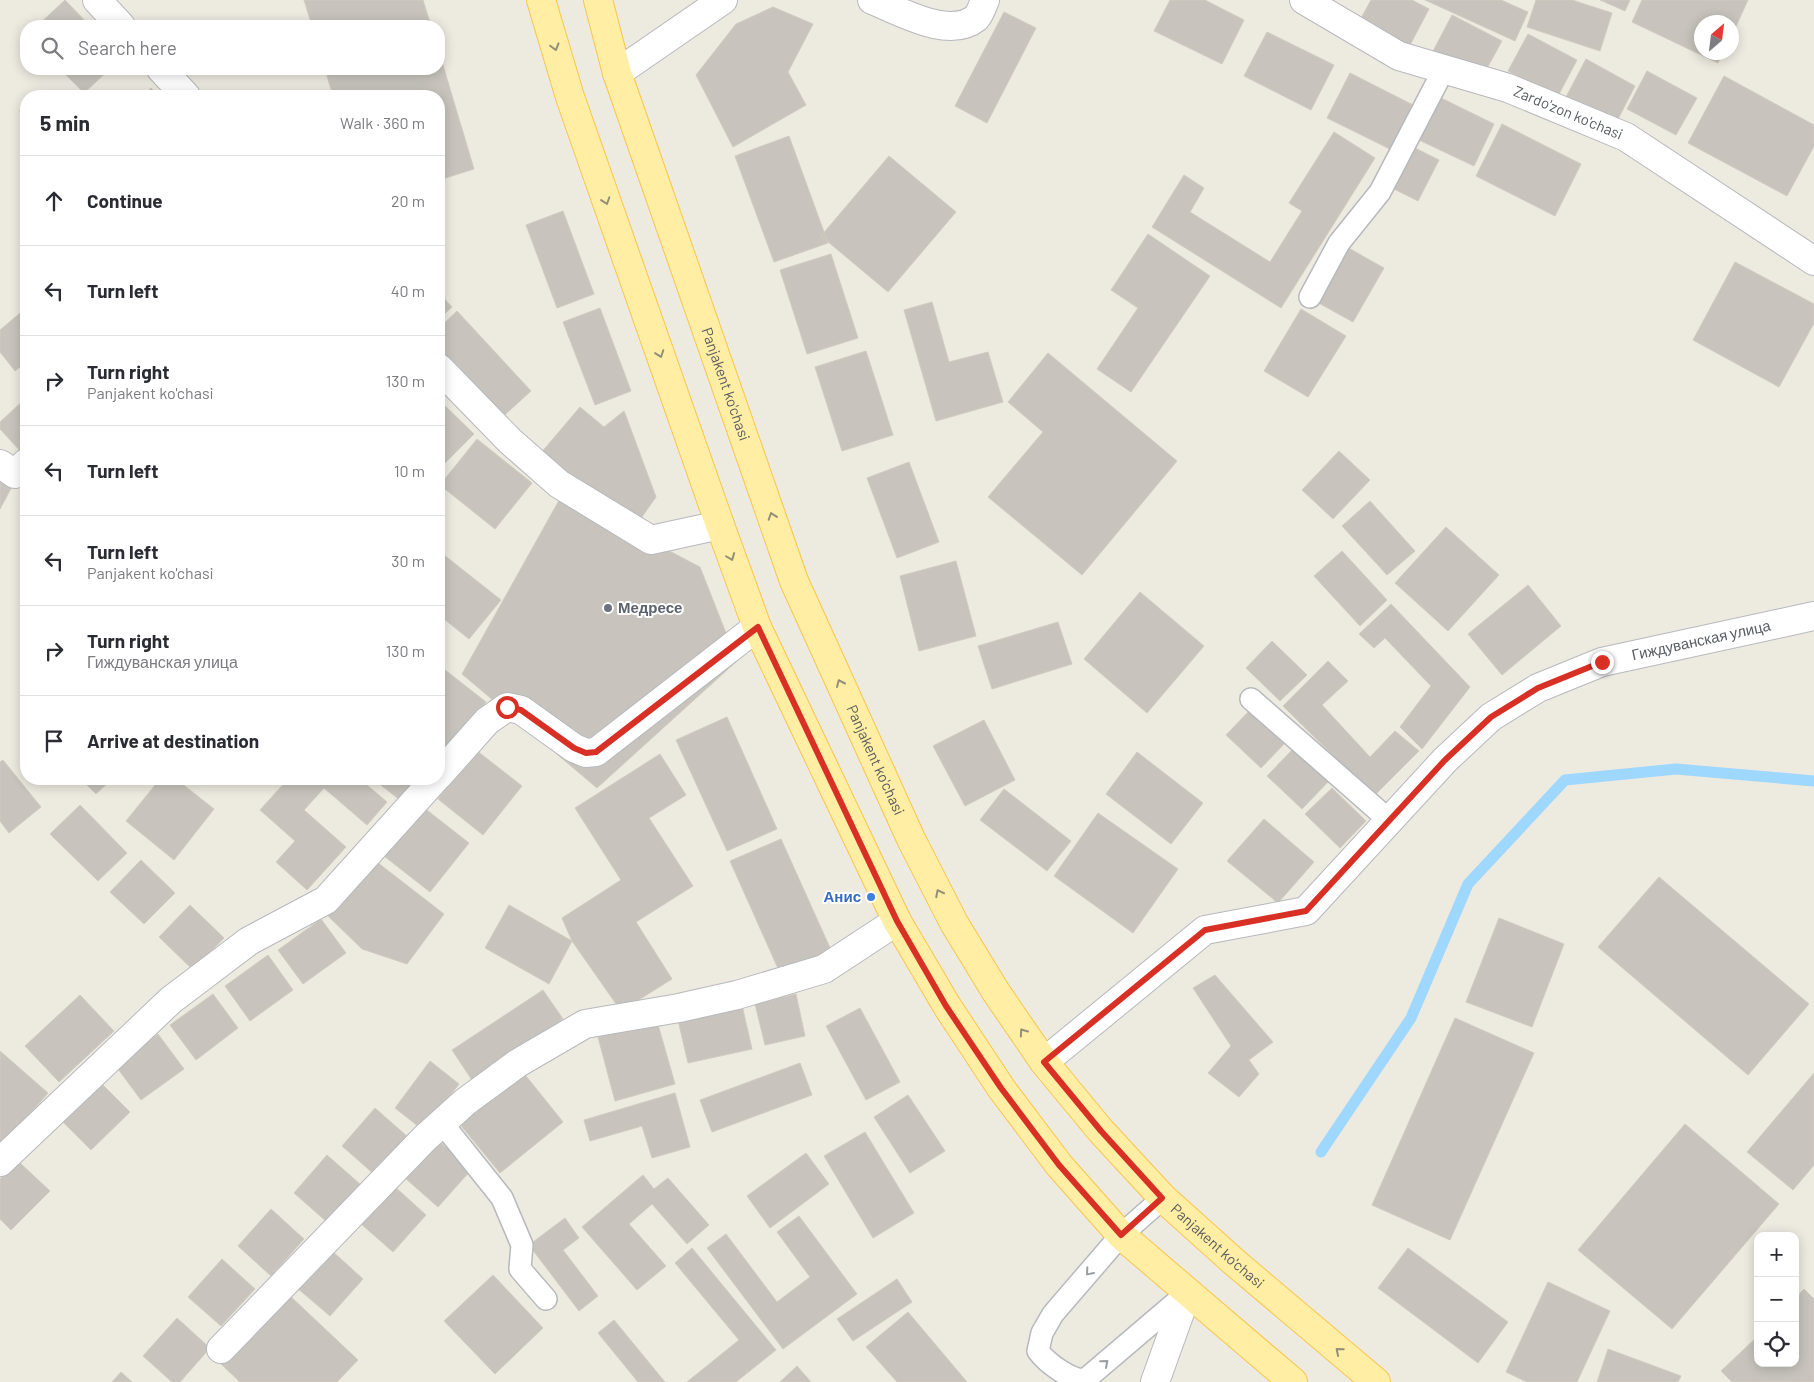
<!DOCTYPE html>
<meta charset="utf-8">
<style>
:root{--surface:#fff;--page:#f2f2f3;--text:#2b2b33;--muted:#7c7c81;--line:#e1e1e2}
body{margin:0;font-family:Barlow,sans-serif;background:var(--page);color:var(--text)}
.controls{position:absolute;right:15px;bottom:15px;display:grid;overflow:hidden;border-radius:10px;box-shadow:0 2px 12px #0003}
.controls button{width:45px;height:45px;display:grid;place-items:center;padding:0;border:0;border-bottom:1px solid var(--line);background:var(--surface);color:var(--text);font:25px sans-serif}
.compass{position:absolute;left:1694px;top:15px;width:45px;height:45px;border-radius:50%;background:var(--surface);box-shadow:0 2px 12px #0003;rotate:28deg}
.stop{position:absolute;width:15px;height:15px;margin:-11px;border:4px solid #d93025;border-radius:50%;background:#fff}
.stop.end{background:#d93025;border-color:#fff;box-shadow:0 1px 5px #0008}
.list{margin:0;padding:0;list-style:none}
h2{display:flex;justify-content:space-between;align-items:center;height:65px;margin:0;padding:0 20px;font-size:21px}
h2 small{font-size:16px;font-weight:400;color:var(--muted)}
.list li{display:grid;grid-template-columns:32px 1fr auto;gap:15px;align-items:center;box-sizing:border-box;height:90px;padding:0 20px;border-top:1px solid var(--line)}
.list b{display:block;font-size:19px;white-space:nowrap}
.list p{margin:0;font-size:16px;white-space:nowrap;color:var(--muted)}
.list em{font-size:16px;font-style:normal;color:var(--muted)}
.icon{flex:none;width:28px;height:28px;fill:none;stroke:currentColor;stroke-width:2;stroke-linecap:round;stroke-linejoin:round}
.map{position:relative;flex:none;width:1814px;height:1382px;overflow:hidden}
.search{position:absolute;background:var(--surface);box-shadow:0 2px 12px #0003;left:20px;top:20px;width:425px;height:55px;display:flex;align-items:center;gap:12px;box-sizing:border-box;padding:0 18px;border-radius:20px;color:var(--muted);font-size:19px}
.panel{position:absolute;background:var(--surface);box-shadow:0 2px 12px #0003;left:20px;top:90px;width:425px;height:695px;border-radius:20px}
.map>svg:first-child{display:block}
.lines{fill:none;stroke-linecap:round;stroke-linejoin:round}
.stream{stroke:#9ed7ff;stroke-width:11}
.building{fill:#c8c4bd;stroke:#d2cbbe}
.service-casing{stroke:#b6b9be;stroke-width:24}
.minor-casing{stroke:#b6b9be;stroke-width:30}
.tertiary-casing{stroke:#b6b9be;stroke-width:30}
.primary-casing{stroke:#fbc54b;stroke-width:30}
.service{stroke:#fff;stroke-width:21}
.minor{stroke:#fff;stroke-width:28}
.tertiary{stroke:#fff;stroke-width:28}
.primary{stroke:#ffeea3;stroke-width:28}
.oneway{stroke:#939079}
.oneway2{stroke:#9b9ea1}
.route{stroke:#d93025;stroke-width:6}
.worship-dot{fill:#6b7280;stroke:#fff;stroke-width:2}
.shop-dot{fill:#3f7fe0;stroke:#fff;stroke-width:2}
.labels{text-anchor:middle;stroke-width:4;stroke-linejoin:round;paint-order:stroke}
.street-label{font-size:15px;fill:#595d62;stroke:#fff}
.worship-label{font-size:15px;font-weight:bold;fill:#5b616d;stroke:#fff;text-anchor:start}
.shop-label{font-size:15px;font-weight:bold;fill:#366cbe;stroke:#fff;text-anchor:end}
</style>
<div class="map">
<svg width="1814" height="1382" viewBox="0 0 1814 1382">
<rect width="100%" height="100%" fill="#edeae0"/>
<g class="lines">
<path class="stream" d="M1321 1152 1411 1018 1468 884 1565 780 1676 769 1814 781"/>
</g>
<path class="building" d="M65 0 90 26H37Z
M304 0H423L431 26H312Z
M1170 0H1205L1244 20 1222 64 1154 31Z
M1371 0H1412L1429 9 1409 47 1360 20Z
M1425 0H1501L1528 12 1515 41Z
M1536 0H1572L1612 13 1600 51 1527 27Z
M1600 0H1630L1625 11Z
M1642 0H1748L1732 35V22H1702V52H1723L1718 63 1632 22Z
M773 7 813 24 788 72 806 105 733 147 696 75 736 24Z
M1004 12 1036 28 987 123 955 106Z
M1452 15 1502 41 1481 79 1432 53Z
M1267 32 1334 65 1311 110 1244 76Z
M1528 34 1577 60 1557 98 1508 71Z
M439 52 474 169 439 180V96H333L325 69H439Z
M1586 59 1635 86 1616 123 1566 97Z
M60 69H110L84 93Z
M1647 71 1697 98 1676 135 1627 109Z
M1350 73 1417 107 1394 151 1327 118Z
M1724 76 1814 125V146L1787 196 1688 143Z
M151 88 159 96H143Z
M1439 97 1494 124 1474 166 1419 140Z
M1502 124 1581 164 1555 216 1476 176Z
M1334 132 1375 158 1281 308 1152 227 1184 175 1204 188 1190 212 1270 262 1302 211 1289 203Z
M789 136 828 243 774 262 735 156Z
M1413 147 1439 160 1418 201 1392 188Z
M889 156 956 212 888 292 821 236Z
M563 211 594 294 557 308 526 225Z
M1148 234 1210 276 1131 392 1097 369 1138 308 1111 290Z
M1345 246 1384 268 1353 322 1315 301Z
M831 254 858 338 807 354 780 270Z
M1735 262 1814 304V323L1779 387 1693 340Z
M439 293 452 307 439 319Z
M932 302 949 362 988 352 1003 402 936 421 904 310Z
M26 308V362L15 371 0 352V330Z
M600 308 631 391 595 405 563 322Z
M1301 309 1346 336 1308 397 1264 371Z
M457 311 531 391 498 421 439 358V328Z
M866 351 893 435 842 451 815 367Z
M1048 353 1177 461 1082 575 988 497 1043 432 1008 402Z
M26 398V453L24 455 0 429V422Z
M439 400 474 434 439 469Z
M580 407 604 427 624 411 626 416 656 497 637 524 535 460Z
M477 439 532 483 495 529 440 485Z
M1339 451 1370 480 1333 519 1302 490Z
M909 462 939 542 897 558 867 478Z
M0 476 14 483 0 509Z
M562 495 700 567 737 661 597 788 462 674Z
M1370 501 1415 551 1387 575 1342 526Z
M1446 527 1499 575 1448 631 1395 583Z
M439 551 501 600 469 639 439 615Z
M1342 551 1387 600 1360 626 1314 576Z
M956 561 976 636 919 651 900 576Z
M1528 585 1561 626 1502 675 1468 634Z
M1140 592 1204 646 1147 713 1084 659Z
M1391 604 1470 687 1422 749 1400 727 1431 686 1385 638 1374 648 1359 634Z
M1058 622 1072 664 992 689 978 646Z
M1272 641 1307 675 1280 701 1246 668Z
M1328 661 1348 681 1322 705 1370 757 1395 731 1419 751 1374 796 1283 706Z
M440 666 486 702 447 752 439 745V668Z
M1252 708 1287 741 1261 768 1226 735Z
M727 717 777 829 727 851 676 740Z
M984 720 1015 780 965 806 933 746Z
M1293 749 1328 782 1302 809 1267 776Z
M476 750 522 786 483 835 438 799Z
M1137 752 1203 803 1171 844 1106 794Z
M660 754 686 795 649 818 693 886 636 922 672 979 621 1011 572 941 562 918 621 880 575 808Z
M3 760 41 807 9 833 0 821V762Z
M81 779H112L96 794Z
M160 779H176L214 809 174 860 126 821Z
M288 779H360L387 802 367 825 324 788 304 810 346 847 307 890 276 862 295 841 260 810Z
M373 779H423L404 803Z
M1332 788 1366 821 1340 848 1305 814Z
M1004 789 1071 841 1047 871 980 820Z
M80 805 127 853 98 881 50 834Z
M423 807 469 843 430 892 384 856Z
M1098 813 1178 869 1133 933 1054 876Z
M1264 819 1314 862 1278 903 1227 861Z
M781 839 831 950 780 973 730 861Z
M373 859 444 914 407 964 362 949 327 915Z
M141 860 175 893 144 924 110 892Z
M1659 877 1809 1004 1748 1075 1598 947Z
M190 905 224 938 193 970 159 937Z
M509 905 572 941 549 984 485 948Z
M1499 918 1564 944 1532 1027 1466 1002Z
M321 919 346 953 303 984 278 950Z
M268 955 293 990 250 1021 225 986Z
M1215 975 1273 1042 1249 1060 1259 1074 1239 1097 1208 1073 1231 1046 1193 988Z
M543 990 563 1019 472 1080 452 1050Z
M213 994 238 1028 196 1060 170 1025Z
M796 994 805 1036 765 1045 755 1004Z
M80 995 114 1031 59 1082 25 1046Z
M742 1005 752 1049 688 1063 678 1020Z
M860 1008 900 1082 866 1100 826 1026Z
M1455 1018 1534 1053 1450 1240 1372 1205Z
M657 1021 675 1084 615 1101 598 1037Z
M158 1034 184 1069 141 1100 115 1065Z
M0 1051 48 1093 0 1148Z
M430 1061 459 1084 423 1130 395 1108Z
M800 1063 812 1095 712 1132 700 1100Z
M522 1071 563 1122 500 1173 458 1122Z
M1814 1073V1165L1793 1190 1747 1152Z
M99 1081 130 1112 91 1150 61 1120Z
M675 1093 690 1147 652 1158 642 1126 590 1141 584 1120Z
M908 1095 945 1151 910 1173 874 1117Z
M375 1108 409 1138 375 1175 342 1146Z
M1685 1124 1779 1204 1672 1329 1578 1250Z
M865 1132 914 1213 873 1238 824 1156Z
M438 1140 471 1170 438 1207 405 1178Z
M806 1153 829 1184 770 1228 747 1196Z
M327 1155 361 1185 327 1222 294 1193Z
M18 1161 50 1191 11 1230 0 1219V1179Z
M643 1175 654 1189 668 1178 709 1225 687 1244 652 1204 629 1224 666 1266 637 1290 582 1227Z
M393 1185 426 1215 393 1252 360 1223Z
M271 1209 304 1239 271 1276 238 1246Z
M799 1216 857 1294 783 1349 707 1248 726 1234 777 1302 810 1277 777 1232Z
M565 1218 579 1238 563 1250 598 1296 579 1311 529 1245Z
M692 1248 776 1350 736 1382H687L739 1340 675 1263Z
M1408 1248 1508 1322 1478 1363 1378 1288Z
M330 1249 363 1279 330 1316 296 1287Z
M222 1259 255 1289 221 1326 188 1297Z
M493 1275 543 1328 495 1374 444 1321Z
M897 1279 912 1302 853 1341 837 1319Z
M1548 1282 1610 1311 1577 1382H1527L1506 1372Z
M1804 1289 1814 1299V1382H1732L1721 1371 1758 1336V1363H1795V1299Z
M288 1294 358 1360 337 1382H240L221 1364Z
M908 1312 967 1382H897L866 1347Z
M177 1318 210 1348 180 1382H172L143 1356Z
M614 1320 665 1382H638L598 1333Z
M1608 1349 1681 1376 1678 1382H1597Z
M797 1366 811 1382H780Z
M121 1372 132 1382H112Z"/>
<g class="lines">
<defs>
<path id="service" d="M1310 297 1339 243 1380 192 1444 69
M1251 699 1390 821
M442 1123 502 1198 522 1245 520 1269 546 1299
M1163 1198 1121 1235 1053 1314 1042 1333 1038 1351C1047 1363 1072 1382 1086 1379L1187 1293"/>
<g id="minor">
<path d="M97 0 121 26"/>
<path d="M872 0C900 11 949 40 976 18 980 14 983 5 985 0"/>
<path id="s1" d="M1304 0 1399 56 1508 88 1626 137 1814 261"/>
<path d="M161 69 186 96"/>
<path d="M617 73 723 0"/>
<path d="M439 368 510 441 559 484 651 540 720 525"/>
<path d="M0 464 15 474 26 463"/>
<path d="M439 775 487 721 507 707 521 710 574 748 586 753 596 752 757 627"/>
<path d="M0 1162 171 1000 249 941 326 900 435 779"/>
<path d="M221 1349 425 1138 465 1102 518 1063 585 1024 679 1008 737 995 824 969 897 921"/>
<path d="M1155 1382 1187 1293"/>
</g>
<g id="tertiary">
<path id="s2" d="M1044 1062 1205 930 1306 911 1445 760 1491 717 1538 688 1602 662 1814 616"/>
</g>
<g id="primary">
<path d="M541 0 570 97 720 525 757 627 897 921 947 1006 1001 1088 1059 1165 1121 1235 1293 1382"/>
<path id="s3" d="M598 0 617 73 794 581 911 839 954 923 996 992 1044 1062 1101 1131 1163 1198 1233 1261 1376 1382"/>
</g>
</defs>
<use href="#service" class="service-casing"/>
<use href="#minor" class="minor-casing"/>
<use href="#tertiary" class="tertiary-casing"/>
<use href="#primary" class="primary-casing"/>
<use href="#service" class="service"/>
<use href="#minor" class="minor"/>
<use href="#tertiary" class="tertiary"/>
<use href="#primary" class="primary"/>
</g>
<defs><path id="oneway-chevron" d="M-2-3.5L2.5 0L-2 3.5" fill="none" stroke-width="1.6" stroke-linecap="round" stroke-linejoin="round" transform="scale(1.25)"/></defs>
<g class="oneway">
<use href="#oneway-chevron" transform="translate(555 47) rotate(74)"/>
<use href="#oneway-chevron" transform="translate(606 201) rotate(71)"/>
<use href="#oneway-chevron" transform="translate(660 354) rotate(71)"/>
<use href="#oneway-chevron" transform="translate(772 516) rotate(-109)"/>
<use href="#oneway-chevron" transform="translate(731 557) rotate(69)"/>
<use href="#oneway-chevron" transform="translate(840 683) rotate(-114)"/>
<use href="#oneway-chevron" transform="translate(939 893) rotate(-117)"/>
<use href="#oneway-chevron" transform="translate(1023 1032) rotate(-125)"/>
<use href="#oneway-chevron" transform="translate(1339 1351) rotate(-140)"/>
</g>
<g class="oneway2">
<use href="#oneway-chevron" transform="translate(1089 1272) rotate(131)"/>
<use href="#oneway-chevron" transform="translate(1105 1363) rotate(-41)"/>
</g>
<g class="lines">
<path class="route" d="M507 707 521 710 574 748 586 753 596 752 758 627 897 921 946 1006 1001 1088 1059 1165 1121 1235 1162 1198 1101 1131 1044 1062 1205 930 1306 911 1445 760 1491 717 1538 688 1602 662"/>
</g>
<circle class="worship-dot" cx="608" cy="608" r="5"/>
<circle class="shop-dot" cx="871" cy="897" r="5"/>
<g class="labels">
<g class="street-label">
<text dy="5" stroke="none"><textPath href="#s1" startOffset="289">Zardo'zon ko'chasi</textPath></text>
<text dy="5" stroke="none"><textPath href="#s3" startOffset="405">Panjakent ko'chasi</textPath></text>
<text dy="5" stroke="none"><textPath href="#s2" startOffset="805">Гиждуванская улица</textPath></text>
<text dy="5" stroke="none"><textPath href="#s3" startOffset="810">Panjakent ko'chasi</textPath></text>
<text dy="5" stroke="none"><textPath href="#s3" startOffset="1410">Panjakent ko'chasi</textPath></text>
</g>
<g class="worship-label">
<text x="618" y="613">Медресе</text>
</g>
<g class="shop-label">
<text x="861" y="902">Анис</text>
</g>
</g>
</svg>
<div class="controls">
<button>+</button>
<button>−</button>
<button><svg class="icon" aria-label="locate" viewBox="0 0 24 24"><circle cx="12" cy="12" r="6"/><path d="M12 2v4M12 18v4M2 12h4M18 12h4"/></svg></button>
</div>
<svg class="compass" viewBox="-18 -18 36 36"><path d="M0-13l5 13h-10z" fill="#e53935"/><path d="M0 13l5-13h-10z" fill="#7c7c81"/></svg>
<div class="stop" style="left:507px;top:707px"></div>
<div class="stop end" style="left:1602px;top:662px"></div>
<div class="search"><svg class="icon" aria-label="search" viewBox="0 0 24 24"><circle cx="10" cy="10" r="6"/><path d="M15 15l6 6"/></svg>Search here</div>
<section class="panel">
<h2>5 min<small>Walk · 360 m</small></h2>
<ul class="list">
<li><svg class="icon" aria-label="ahead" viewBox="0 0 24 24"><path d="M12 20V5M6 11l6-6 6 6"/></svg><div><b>Continue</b></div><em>20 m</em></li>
<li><svg class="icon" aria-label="left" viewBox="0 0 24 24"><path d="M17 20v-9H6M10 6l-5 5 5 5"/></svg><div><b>Turn left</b></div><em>40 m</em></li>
<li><svg class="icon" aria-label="right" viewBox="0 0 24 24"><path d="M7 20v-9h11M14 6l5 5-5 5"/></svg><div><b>Turn right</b><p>Panjakent ko'chasi</p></div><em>130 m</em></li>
<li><svg class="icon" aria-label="left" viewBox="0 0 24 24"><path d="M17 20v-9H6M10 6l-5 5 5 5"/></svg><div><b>Turn left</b></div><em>10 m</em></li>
<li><svg class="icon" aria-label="left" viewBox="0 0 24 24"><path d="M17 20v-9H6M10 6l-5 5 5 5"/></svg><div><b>Turn left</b><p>Panjakent ko'chasi</p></div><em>30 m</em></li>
<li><svg class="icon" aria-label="right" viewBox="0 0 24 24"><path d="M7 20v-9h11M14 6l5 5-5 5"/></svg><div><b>Turn right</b><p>Гиждуванская улица</p></div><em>130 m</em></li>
<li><svg class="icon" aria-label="arrive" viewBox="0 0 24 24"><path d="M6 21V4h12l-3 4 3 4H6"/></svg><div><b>Arrive at destination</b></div></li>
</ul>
</section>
</div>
